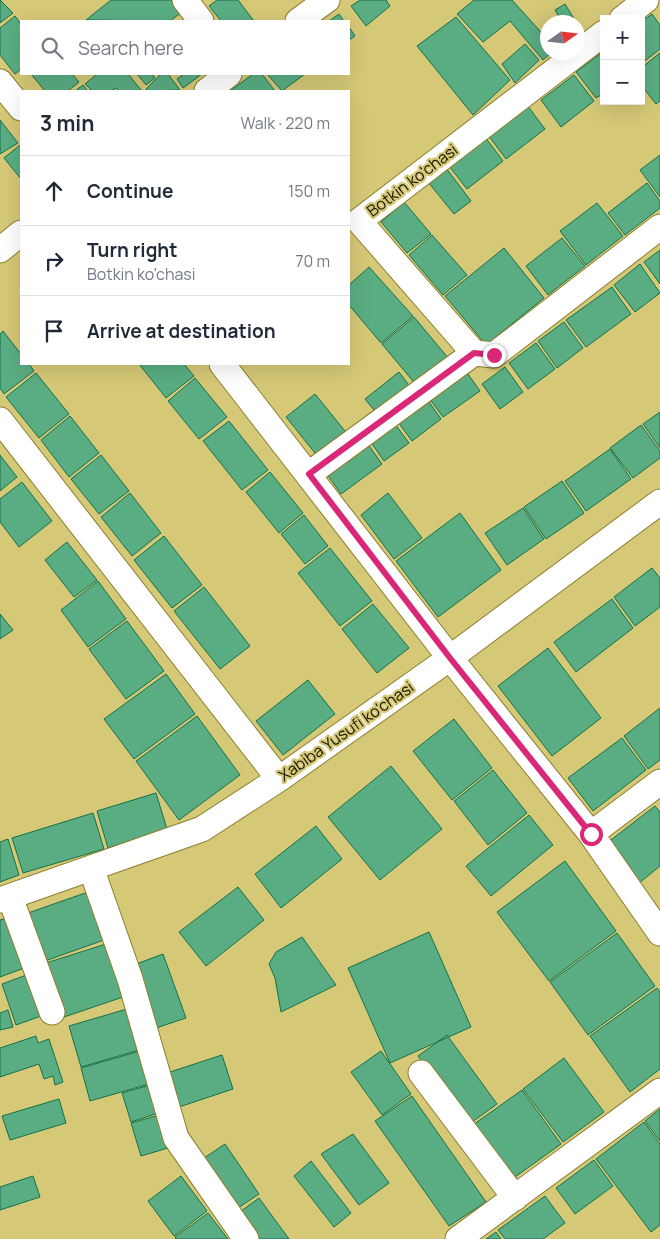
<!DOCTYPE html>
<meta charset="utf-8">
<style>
:root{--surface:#fff;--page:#f6f6f7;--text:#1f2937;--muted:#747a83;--line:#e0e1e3}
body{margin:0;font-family:Manrope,sans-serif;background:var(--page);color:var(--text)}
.controls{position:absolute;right:15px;top:15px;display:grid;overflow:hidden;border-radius:0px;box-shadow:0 5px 20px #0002}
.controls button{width:45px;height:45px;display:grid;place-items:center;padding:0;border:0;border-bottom:1px solid var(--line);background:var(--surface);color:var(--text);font:25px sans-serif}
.compass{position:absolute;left:540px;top:15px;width:45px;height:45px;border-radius:50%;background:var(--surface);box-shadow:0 5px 20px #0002;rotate:76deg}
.stop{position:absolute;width:15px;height:15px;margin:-11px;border:4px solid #db2777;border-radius:50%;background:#fff}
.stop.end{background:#db2777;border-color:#fff;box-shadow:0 1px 5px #0008}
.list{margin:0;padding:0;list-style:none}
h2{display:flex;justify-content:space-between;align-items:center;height:65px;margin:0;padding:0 20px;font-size:21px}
h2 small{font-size:16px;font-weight:400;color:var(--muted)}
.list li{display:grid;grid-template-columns:32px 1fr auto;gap:15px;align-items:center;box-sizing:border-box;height:70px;padding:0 20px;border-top:1px solid var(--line)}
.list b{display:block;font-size:19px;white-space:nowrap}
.list p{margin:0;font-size:16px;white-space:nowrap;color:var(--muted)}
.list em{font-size:16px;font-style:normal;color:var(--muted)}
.icon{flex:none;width:28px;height:28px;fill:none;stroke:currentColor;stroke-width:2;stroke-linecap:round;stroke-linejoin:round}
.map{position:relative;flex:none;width:660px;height:1239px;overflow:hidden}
.search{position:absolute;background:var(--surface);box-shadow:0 5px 20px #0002;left:20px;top:20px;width:330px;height:55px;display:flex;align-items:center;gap:12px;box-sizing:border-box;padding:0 18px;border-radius:0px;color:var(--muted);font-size:19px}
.panel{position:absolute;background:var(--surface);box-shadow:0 5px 20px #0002;left:20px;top:90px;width:330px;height:275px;border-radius:0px}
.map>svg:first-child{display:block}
.building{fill:#5aad83;stroke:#15714b}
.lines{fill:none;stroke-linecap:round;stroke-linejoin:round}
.street-casing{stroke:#8c7f2d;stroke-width:27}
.street{stroke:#fff;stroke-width:25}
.route{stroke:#db2777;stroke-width:6}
.labels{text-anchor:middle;stroke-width:4.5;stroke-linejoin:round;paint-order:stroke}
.street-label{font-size:16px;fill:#1b1700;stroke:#d5c877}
</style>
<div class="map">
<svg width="660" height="1239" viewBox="0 0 660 1239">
<rect width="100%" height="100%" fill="#d5c877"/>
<path class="building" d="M0 0 13 13 0 23Z
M111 0H171L182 12 170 21 86 20Z
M217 0H238L254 21H221L209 6Z
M360 0H386L390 6 366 26 351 6Z
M474 0H512L548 40V52H552L543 60 510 21 483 42 457 14Z
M565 4 576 22H562L555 10Z
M339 14 344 21H329Z
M652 14 660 25V49L641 64V22Z
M15 16 21 24V69L15 74 0 55V28Z
M456 17 510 80 473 115 417 46Z
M349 27 355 36 349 40Z
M525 44 539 60 515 83 502 64Z
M604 51V93L596 98 576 72Z
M660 53V101L656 104 641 85V68Z
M31 74H72L79 82 68 91H45Z
M97 74H128L142 91H119L116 88 111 91H92L85 84Z
M137 74H152L155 78 146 85Z
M161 74H168L180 90 148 91 146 89Z
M184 74H202L183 88 177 79Z
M253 74H262L275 91H230Z
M267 74H305L282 91Z
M574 75 594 101 561 127 541 100Z
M83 85 88 91H75Z
M527 105 545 129 506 159 488 135Z
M0 120 18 143 0 154Z
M485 137 503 161 467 189 449 166Z
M20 145 21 147V179L4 158Z
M660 155V197L640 170Z
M446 168 471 201 454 214 428 182Z
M647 183 660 201V208L625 235 608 213Z
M404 202 431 234 407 253 381 222Z
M597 203 623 236 586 265 560 231Z
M432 235 467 275 443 295 409 255Z
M562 238 585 266 548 295 526 266Z
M504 248 544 298 486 345 445 296Z
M660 250V284L644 262Z
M640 264 660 293 635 312 614 285Z
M369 267 413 316 381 343 349 305V285Z
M612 287 631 314 586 347 566 320Z
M414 317 449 359 417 386 382 344Z
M564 322 583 348 557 368 538 341Z
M3 331 21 354V364H29L34 371 4 394 0 388V334Z
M536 343 555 369 528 389 509 363Z
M139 364H184L194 376 166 398Z
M463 367 480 391 443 417 426 394Z
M505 367 523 392 500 409 482 384Z
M399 372 411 388 378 415 365 399Z
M36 373 69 414 39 438 6 397Z
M195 378 227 417 199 439 168 401Z
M315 394 349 436 319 458 286 417Z
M425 396 441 419 412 441 395 418Z
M660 412V448L643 424Z
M70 416 99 453 69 477 41 440Z
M392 420 409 443 384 461 368 438Z
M229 421 268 470 242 490 203 441Z
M641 425 660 451V458L633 478 610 448Z
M365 440 382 464 341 494 324 470Z
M610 449 631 479 586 511 565 481Z
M0 455 17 477 0 491Z
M101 455 129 491 99 514 71 479Z
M270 472 303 513 279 533 246 492Z
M562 481 584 513 546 539 524 507Z
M22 482 52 521 19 547 0 522V499Z
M130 493 161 533 132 556 101 517Z
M388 493 422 538 394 559 361 515Z
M523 508 544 539 507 565 485 533Z
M460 513 501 570 438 617 396 561Z
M304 515 328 546 305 564 281 534Z
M164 536 202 585 172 608 134 560Z
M67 542 97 580 74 597 45 560Z
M330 548 372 601 340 626 298 573Z
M652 568 660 578V607L635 626 614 597Z
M98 581 126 619 88 647 61 610Z
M204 587 250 646 220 669 174 611Z
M612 599 633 628 576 672 554 642Z
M373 604 409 648 377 673 342 629Z
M0 614 13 630 0 639Z
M127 621 164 671 126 699 89 649Z
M548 648 601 718 552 756 498 686Z
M166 674 195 714 134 759 104 719Z
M308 680 335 714 283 755 256 721Z
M660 708V760L648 769 624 736Z
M197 716 240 775 179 820 136 761Z
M454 719 492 768 452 800 413 751Z
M622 738 646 770 593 811 568 778Z
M391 766 442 829 380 880 328 817Z
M493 770 527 813 488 845 454 801Z
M156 793 167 829 108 848 97 811Z
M655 806 660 812V866L638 884 607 843Z
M93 813 104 849 23 873 12 838Z
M529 815 553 845 491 896 466 866Z
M316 826 342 859 281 908 255 874Z
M8 839 19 875 0 882V842Z
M565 861 616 931 549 981 497 912Z
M238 887 264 920 206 966 179 932Z
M88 892 104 940 45 961 28 913Z
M10 917 27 967 0 977V920Z
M429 932 471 1027 390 1063 348 968Z
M617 933 655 986 588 1035 550 982Z
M302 937 336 985 281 1012 275 978 269 964 276 952Z
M106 944 123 997 64 1017 46 963Z
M163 954 186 1018 153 1029 131 966Z
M29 974 44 1015 16 1025 2 984Z
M657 988 660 992V1069L630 1092 590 1036Z
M127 1009 139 1050 81 1067 69 1026Z
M8 1010 13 1027 0 1030V1013Z
M447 1035 497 1104 468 1125 418 1056Z
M36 1036 38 1043 49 1039 63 1082 55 1085 53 1076 44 1079 39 1064 0 1077V1048Z
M140 1051 149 1084 90 1101 81 1068Z
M381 1051 411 1094 382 1115 351 1072Z
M222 1055 233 1089 179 1107 167 1073Z
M564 1058 604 1112 563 1142 523 1089Z
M150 1085 158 1113 131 1122 122 1093Z
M522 1090 561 1144 508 1182 470 1127Z
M412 1096 486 1202 449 1226 375 1121Z
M59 1099 66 1123 10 1140 2 1116Z
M660 1109V1141L645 1121Z
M159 1115 168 1148 141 1156 131 1123Z
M644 1122 660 1144V1225L651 1232 596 1159Z
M353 1134 389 1183 359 1205 321 1154Z
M225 1144 259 1194 235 1210 201 1160Z
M594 1160 613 1186 575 1214 556 1188Z
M311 1161 351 1213 334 1227 294 1176Z
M33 1176 40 1197 0 1210V1187Z
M181 1176 207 1211 174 1236 148 1201Z
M545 1196 565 1223 543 1239H505L498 1230Z
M259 1198 289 1239H256L237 1214Z
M208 1213 228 1239H176L175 1237Z
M496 1232 501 1239H486Z"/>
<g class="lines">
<defs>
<path id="street" d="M185 0 201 21
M622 19 646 0
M298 21 327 0
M0 82 21 108
M207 91 229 74
M0 250 21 233
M474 353 359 221 604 33
M222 364 450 658 591 834 660 933
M0 420 279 779
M309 474 474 353 494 355 660 227
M591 834 660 782
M91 868 130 979 176 1138 246 1239
M10 897 52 1012
M0 900 202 829 279 779 450 658 660 502
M421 1073 515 1198
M458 1239 660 1091"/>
</defs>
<use href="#street" class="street-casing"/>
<use href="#street" class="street"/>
</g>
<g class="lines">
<path class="route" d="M494 355 474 353 309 474 450 658 591 834"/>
</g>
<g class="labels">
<g class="street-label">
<text transform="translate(412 180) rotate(-37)" y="6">Botkin ko'chasi</text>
<text transform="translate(346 731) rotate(-35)" y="6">Xabiba Yusufi ko'chasi</text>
</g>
</g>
</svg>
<div class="controls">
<button>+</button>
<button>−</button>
</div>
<svg class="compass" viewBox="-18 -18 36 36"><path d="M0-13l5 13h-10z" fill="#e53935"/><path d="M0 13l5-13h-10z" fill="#747a83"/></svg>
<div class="stop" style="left:591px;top:834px"></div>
<div class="stop end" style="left:494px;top:355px"></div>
<div class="search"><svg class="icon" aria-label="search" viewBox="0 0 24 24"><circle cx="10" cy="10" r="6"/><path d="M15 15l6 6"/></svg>Search here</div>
<section class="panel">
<h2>3 min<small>Walk · 220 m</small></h2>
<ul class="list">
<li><svg class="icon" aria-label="ahead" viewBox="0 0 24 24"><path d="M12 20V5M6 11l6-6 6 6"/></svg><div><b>Continue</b></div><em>150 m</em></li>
<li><svg class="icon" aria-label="right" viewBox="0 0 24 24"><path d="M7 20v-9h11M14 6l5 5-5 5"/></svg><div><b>Turn right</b><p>Botkin ko'chasi</p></div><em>70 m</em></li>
<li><svg class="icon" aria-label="arrive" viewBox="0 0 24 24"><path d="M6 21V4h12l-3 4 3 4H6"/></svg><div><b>Arrive at destination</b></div></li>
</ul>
</section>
</div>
